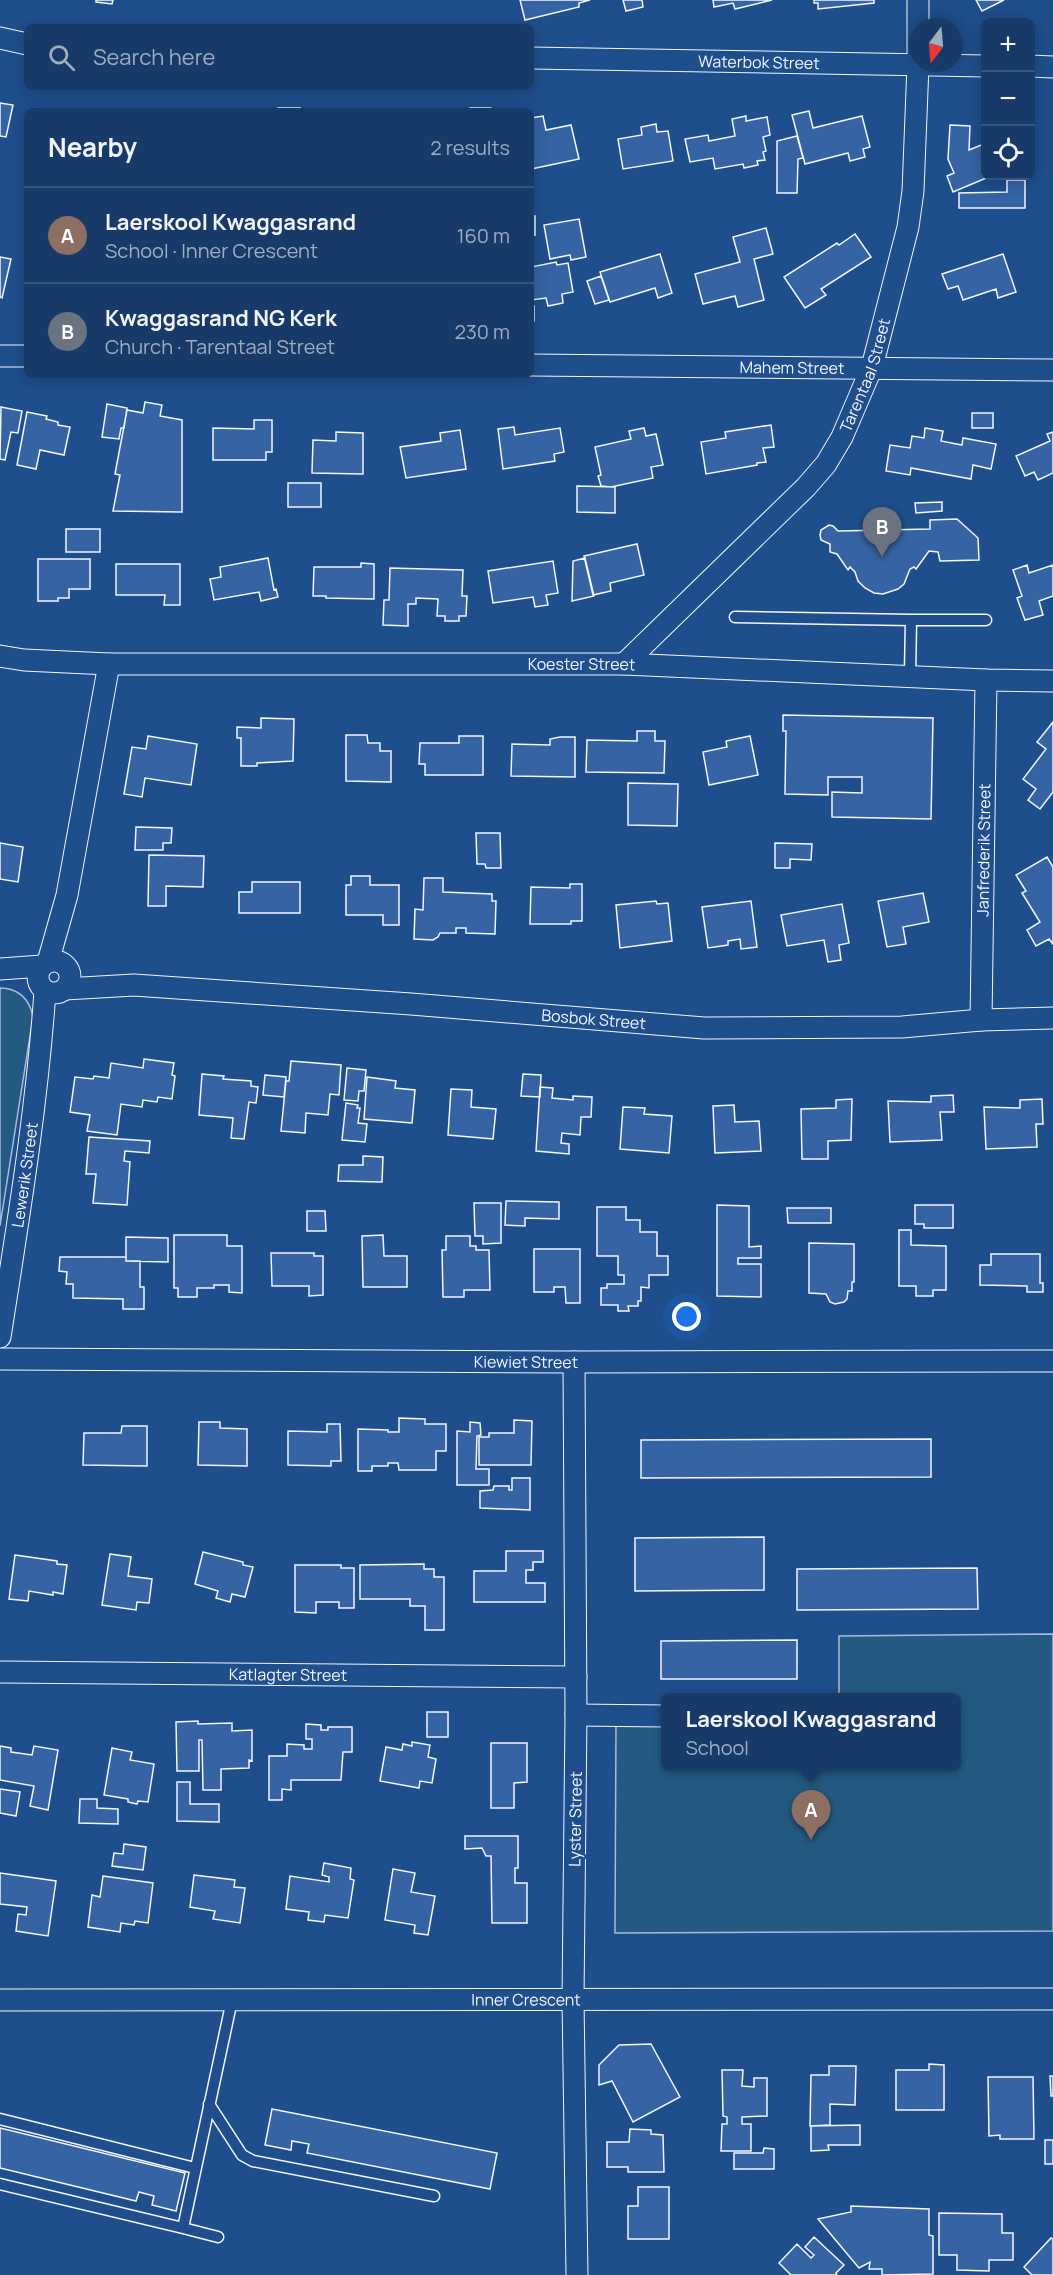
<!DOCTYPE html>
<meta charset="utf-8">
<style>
:root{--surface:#173a69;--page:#244571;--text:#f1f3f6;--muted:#9eadc0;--line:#36547d;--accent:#8abfa5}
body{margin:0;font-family:Manrope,sans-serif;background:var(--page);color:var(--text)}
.controls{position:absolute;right:18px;top:18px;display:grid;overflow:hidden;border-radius:9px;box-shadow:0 3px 15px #0003}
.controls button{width:54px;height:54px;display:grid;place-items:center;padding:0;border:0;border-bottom:2px solid var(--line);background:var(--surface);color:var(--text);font:30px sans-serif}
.compass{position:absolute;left:909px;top:18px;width:54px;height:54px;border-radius:50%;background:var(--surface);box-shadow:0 3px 15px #0003;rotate:196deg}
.you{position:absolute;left:687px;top:1317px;width:21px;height:21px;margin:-15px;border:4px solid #fff;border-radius:50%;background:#1a73e8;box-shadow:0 0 0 9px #1a73e833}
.badge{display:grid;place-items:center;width:39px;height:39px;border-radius:50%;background:var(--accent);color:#fff;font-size:20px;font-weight:700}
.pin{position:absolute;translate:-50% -50px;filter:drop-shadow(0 2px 3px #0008)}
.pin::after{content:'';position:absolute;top:32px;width:21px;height:18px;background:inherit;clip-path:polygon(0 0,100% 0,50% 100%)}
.popup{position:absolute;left:661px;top:1693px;width:300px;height:78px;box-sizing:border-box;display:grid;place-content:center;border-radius:9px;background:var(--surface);filter:drop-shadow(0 2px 4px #0005);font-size:20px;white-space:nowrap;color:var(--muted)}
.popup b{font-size:22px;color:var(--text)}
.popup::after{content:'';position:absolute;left:50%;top:100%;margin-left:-12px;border:12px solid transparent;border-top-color:var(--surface)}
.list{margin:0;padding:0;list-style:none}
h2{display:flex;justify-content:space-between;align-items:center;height:78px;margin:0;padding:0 24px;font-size:26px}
h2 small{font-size:20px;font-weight:400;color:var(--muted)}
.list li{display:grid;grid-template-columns:39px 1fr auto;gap:18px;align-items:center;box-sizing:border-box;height:96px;padding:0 24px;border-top:2px solid var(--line)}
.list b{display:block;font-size:22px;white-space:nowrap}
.list p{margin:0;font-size:20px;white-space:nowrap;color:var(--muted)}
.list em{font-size:20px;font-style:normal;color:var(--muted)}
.icon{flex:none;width:33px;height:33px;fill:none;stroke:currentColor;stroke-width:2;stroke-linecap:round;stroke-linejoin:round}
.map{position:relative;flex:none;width:1053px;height:2275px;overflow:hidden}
.search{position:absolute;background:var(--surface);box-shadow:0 3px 15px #0003;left:24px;top:24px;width:510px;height:66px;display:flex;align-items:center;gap:15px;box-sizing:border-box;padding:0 21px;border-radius:9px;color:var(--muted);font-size:22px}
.panel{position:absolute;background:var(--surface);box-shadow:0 3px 15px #0003;left:24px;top:108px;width:510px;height:270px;border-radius:9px}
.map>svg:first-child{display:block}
.green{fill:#245a82;stroke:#a8bbd7;stroke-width:1.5}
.building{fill:#3563a3;stroke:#f2f6ff;stroke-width:1.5}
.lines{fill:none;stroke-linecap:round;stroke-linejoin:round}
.service-casing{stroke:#f2f6ff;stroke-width:13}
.minor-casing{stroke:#f2f6ff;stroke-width:23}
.service{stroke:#1f4e8c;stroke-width:10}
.minor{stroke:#1f4e8c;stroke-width:21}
.labels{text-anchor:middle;stroke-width:4.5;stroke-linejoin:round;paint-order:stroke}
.street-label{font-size:16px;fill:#f2f6ff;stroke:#1f4e8c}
</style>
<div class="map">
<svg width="1053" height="2275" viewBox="0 0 1053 2275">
<rect width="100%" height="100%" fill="#1f4e8c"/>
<path class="green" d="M0 988C19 988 30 1000 33 1017L0 1226Z
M1053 1634V1931L615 1933 616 1721 665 1720 666 1766H956V1698L839 1697V1636Z"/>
<path class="building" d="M96 0H113L112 4 96 2Z
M520 0H590L579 3V7L525 20Z
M623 0H642L643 7 626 11Z
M713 0H772L735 9 733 3 714 7Z
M814 0H874V3L818 9V3H814Z
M976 0H1004L982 11Z
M0 103 13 105 6 137 0 136Z
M278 108H300L299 111H278Z
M470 108H491L492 111H470Z
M809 111 813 128 862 116 870 147 863 149 865 157 850 161 848 153 805 164 792 115Z
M543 116 546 130 571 125 579 159 531 169V118Z
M746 116V121L767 117 770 135 763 137 766 151 763 152 765 160 757 161 758 165 744 168 743 164 715 169 713 158 690 162 685 139 708 135 709 141 735 136 732 119Z
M656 124 657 132 668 131 673 161 623 169 618 139 642 135 641 127Z
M950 125 970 126 969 150 986 143V176H991L953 192 947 176 954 173 948 159Z
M797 136 803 158 798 159 797 193H777V141Z
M1007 180H1025V208H959V193L1007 192Z
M531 216H535V235H531Z
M579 219 586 257 571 260 570 255 550 259 544 225Z
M766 228 773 254 754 259 764 300 738 307 735 296 703 304 695 274 740 262 733 237Z
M855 234 871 257 821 289 826 295 805 308 784 277 837 243 839 245Z
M660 254 672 293 658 298 655 288 610 302 600 272Z
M1003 254 1016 292 998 298 996 289 963 300 958 286 948 289 942 274Z
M0 257 11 259 2 298 0 297Z
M556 262 557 265 568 263 573 292 562 294 563 303 548 306 546 298 531 300V267Z
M601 276 609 300 595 304 587 281Z
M531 306H534V321H531Z
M145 402 162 405 160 416 182 420V512L113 511 120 475 115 474 127 410 143 413Z
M107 404 127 408 124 428H121L119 439 102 437Z
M1 407 22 411 18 433 11 432 5 460 0 459Z
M27 412 47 416 46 419 58 422V425L70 427 64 455 40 450 36 469 17 465Z
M972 413H993V428H972Z
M254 420H272V452H266V460H213V428L254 429Z
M771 425 774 447 763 448 766 462 757 463V465L706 474 701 442 726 438 725 432Z
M514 427 515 435 560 428 564 452 554 454 555 461 503 469 498 429Z
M644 428 646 436 656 434 663 465 651 467 653 478 611 487 601 486 598 476 601 475 595 447 631 439 629 431Z
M925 428 943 431 941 441 962 445 963 438 996 444 991 469 973 465 971 479 911 468 910 475 886 471 890 445 910 448 912 436 924 438Z
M460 430 466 469 406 478 400 447 441 441 440 433Z
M336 432 363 433V474L312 473 313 440 336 441Z
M1053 432V473L1038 480 1034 472 1025 476 1016 456 1050 441 1047 434Z
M288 483H321V507H288Z
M577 486 615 487V513L577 512Z
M942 502V511L916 513 915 503Z
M957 519 978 538 979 560 940 561 938 552 929 551 916 569 914 567 910 569 904 584 898 589 883 594 874 593 865 588 858 581 855 572 850 567 848 570 837 554 830 552V544L821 540 820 535 821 530 829 525 833 526 838 531 930 529V520Z
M66 529H100V552H66Z
M637 544 644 575 610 583 611 591 593 595 584 556Z
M268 558 274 590 276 589 278 597 261 601 259 592 214 600 210 579 221 577 220 567Z
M585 558 594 596 572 601 573 561Z
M38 559H90V589H69V598H58V601H38Z
M553 561 558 593 546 595 548 605 535 607 533 597 493 603 488 571Z
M361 563 374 564V599L326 598V596H313L314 567H361Z
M116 564H180V605H164L165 595H116Z
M1027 565 1029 573 1053 565V596L1039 601 1043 615 1025 620 1017 598 1022 596 1013 570Z
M390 568 463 570 462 596H467L466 616H459V621H445V616H437L438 599 416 598V604H408V626L383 625 384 600H389Z
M783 715 933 718 931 819 832 817V792L862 793V777H828V795L785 794 786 731H783Z
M261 718 294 719 293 761 257 763V766H241V738H237V727L261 728Z
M1053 722V792L1040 809 1028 800 1036 789 1023 779 1046 749 1037 742Z
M637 731H655V741H665L664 773 586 772 587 740 637 741Z
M346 735H367L368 743H380V751H391V782L346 781Z
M148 736 197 744 191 785 145 778 142 797 124 794 132 747 146 749Z
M459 736H483V775H425V764H419L420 743H459Z
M750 736 758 775 709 785 703 752 727 747 726 741Z
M560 737H575V777L511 776 512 744 550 745V739Z
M628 783 678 784 677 826 628 825Z
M136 827 172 828 171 843H163V850H135Z
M476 833H500L501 868H486L485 864H477Z
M0 843 23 847 18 882 0 879Z
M775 843 812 844 811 860 790 859V868H775Z
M149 855 204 856 203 887 166 886V906H148Z
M1047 857 1053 867V944L1049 939 1036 946 1027 930 1040 922 1022 893 1026 891 1016 875Z
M351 876H370V885H399V925H383V915H346V885H351Z
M424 878H443V892L492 894V901H496L495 934 466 933V928H456V933H440L438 937 433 940 414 939 415 909 423 910Z
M252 882H300V913H239V892H252Z
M570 884H582V921H571V924H530L531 887 570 888Z
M923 893 929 922 903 927 906 944 887 947 878 901Z
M656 901 657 904 668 903 672 941 620 948 616 905Z
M751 901 757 947 741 949 740 939 728 941V945L708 948 702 907Z
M842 904 849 943 839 945 841 960 828 962 824 940 787 946 781 915Z
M144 1059 174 1063 172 1075 175 1076 172 1099 158 1097 157 1102 143 1100 142 1107 121 1104 117 1135 87 1131 90 1115 70 1112 75 1077 93 1079 94 1076 109 1078 111 1063 143 1068Z
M291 1061 341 1065 339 1095 330 1094 328 1115 306 1113 305 1133 281 1131 286 1081H289Z
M347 1068 366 1070 364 1091H359L358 1101 344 1100Z
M202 1074 224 1076 223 1079 251 1081V1086L258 1087 256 1103 249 1102 244 1139 231 1138 233 1118 199 1115Z
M523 1074 541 1075 540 1097 521 1096Z
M265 1075 286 1077 284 1097 263 1095Z
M367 1077 396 1081 395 1088 415 1090 412 1123 364 1119Z
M540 1087 553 1088 552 1098 573 1100V1096L592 1097 591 1117H581L580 1135 562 1133 561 1143 569 1144V1154L536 1151Z
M451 1089 472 1090 471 1107 496 1109 493 1139 448 1135Z
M953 1095 954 1112H940L942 1140 890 1142 888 1101 931 1102V1096Z
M852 1099 851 1140 828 1141V1159H802L801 1109 836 1108V1100Z
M1042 1099 1043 1124H1036L1037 1147 986 1149 984 1107 1020 1108V1100Z
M346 1103 358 1105 357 1108H360L358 1123 367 1124 365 1142 342 1140Z
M734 1105 735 1122 759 1121 761 1151 715 1153 713 1106Z
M623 1107 645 1108 644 1114 672 1116 669 1153 620 1149Z
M89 1137 150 1141 149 1153 125 1151 124 1161 130 1162 127 1205 93 1203 96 1174H86Z
M363 1156 383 1157 382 1182 338 1181 339 1165H363Z
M506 1201 559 1202V1219L525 1218V1226L505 1225Z
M474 1203H501V1243L483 1244V1236H475Z
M717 1205 749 1206V1247L761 1246V1258H738V1264H761V1297L717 1296Z
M915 1205H953V1228H924V1224H915Z
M597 1207H626V1220H640V1232H657V1256H668V1275H649V1288L641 1287V1301H638V1306H628L629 1311H618V1305H601V1288H607V1284H624V1275H618V1256H597Z
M787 1208H831V1223H788Z
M307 1211H325L326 1231H307Z
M899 1230H911V1245L946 1246V1290H933V1296H916V1286H899Z
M174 1235H227V1246H242V1293L229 1292V1285H214V1288H197V1297H178V1288H174Z
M383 1235 384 1256H407V1287H363L362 1236Z
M446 1236H470V1246H476V1250H489L490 1290H464V1297H443L442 1250H446Z
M126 1237 168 1238V1262L126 1261Z
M809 1243 854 1244V1282H852V1291H848L847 1299 844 1302 835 1304 830 1302 826 1294 809 1293Z
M534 1249H580V1303H566L565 1287H554V1292H534Z
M271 1253H314V1256H323V1295L309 1296V1286H272Z
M991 1254H1040V1283H1043V1292H1027V1286L980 1285V1265H991Z
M60 1257H126V1261H140V1287H144V1309H123V1299L73 1298V1284H66L67 1272 59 1271Z
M399 1418 425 1419V1424H446V1451H436V1470H399L398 1463H388V1466H372V1471H358V1429L388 1430V1432H399Z
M514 1420 532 1421 531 1465H479V1437H489V1433H514Z
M199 1422H220V1428L247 1429V1466L198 1465Z
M470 1422 480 1423 481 1435 477 1436 476 1469H489V1485H457V1431L470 1432Z
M327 1424H340L341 1461H331V1466L288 1465V1431L327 1432Z
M122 1426H147V1466L83 1465 84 1433H121Z
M931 1439V1477L641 1478V1440Z
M512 1478H530V1510L480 1508V1491L493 1490 494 1486H509V1490H512Z
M764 1537V1590L635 1591V1538Z
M506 1551H543V1562H533V1570H526V1583H545V1602H474V1571H506Z
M203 1552 243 1562V1565L253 1567 245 1597 232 1594 230 1602 216 1598 218 1591 195 1584Z
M110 1554 131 1557 128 1576 152 1579 149 1603 137 1602 136 1610 102 1605Z
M15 1555 57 1561V1564L67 1565 63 1594 53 1592V1595L29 1591 28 1601 9 1599Z
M424 1564V1569H434V1577H444V1630H425V1606H410V1599H360V1565Z
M295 1565H341V1568H354V1608H339V1602H316V1613L295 1612Z
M977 1568 978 1609 797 1610V1569Z
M797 1640V1679H661V1641Z
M427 1712H448V1737H427Z
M198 1721V1724L232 1723V1731L252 1730V1761L249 1760V1768L221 1769V1790H203L202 1740H199V1771H177L176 1722Z
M306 1724 321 1725V1730H328V1727H352V1752H343L341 1780H291V1790L282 1789V1800H269V1756H287V1744L304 1745V1749H312V1739H306Z
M412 1742 430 1745 428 1757 436 1759 432 1783 420 1781 419 1788 380 1781 386 1747 402 1750 403 1744 412 1746Z
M491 1743H527V1782L514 1783V1808H491Z
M0 1746 11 1748V1752L32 1755 34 1746 58 1750 48 1810 30 1806 34 1786 0 1780Z
M112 1748 132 1752 130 1760 154 1764 148 1802 138 1801 137 1804 128 1802V1799L104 1795Z
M177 1782H190V1804H219V1822L177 1821Z
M0 1789 20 1792 16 1816 0 1813Z
M80 1799H97V1808L118 1809V1824L79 1823Z
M465 1836H518V1868H515V1883H527V1923H492L491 1856H486L482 1848 465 1849Z
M124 1844 146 1847 143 1870 112 1866 114 1853 123 1854Z
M324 1863 351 1868 350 1879 354 1880 348 1918 325 1915 324 1922 308 1920 309 1912 286 1909 290 1876 329 1882V1877L322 1875Z
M393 1869 415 1873 411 1892 435 1896 428 1935 414 1933 415 1925 385 1920Z
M0 1873 56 1881 48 1936 16 1931 18 1914 26 1915 27 1907 0 1904Z
M194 1875 235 1880 234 1887 245 1888 240 1923 213 1919 215 1911 190 1907Z
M103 1876 153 1883 148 1923 135 1921 134 1925 121 1923 120 1932 88 1927 92 1895 100 1897Z
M651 2044 680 2097 633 2122 612 2081 599 2085V2065L619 2045Z
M929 2064 944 2065V2110H896V2070H929Z
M829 2066H856L855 2105 830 2104V2125L810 2126 811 2075H829Z
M722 2070H743L742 2086 754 2087V2078H767V2116L742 2117V2124H751V2151H721L722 2124H727V2117L723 2116Z
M1050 2076H1053V2096H1051Z
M988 2077H1033L1034 2139H1000V2135L989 2136Z
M272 2109 497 2153 490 2189 307 2153 309 2144 292 2141 291 2150 265 2145Z
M860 2125V2145H828L829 2150 811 2151V2126Z
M0 2128 185 2173 176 2211 152 2205 154 2196 139 2192 136 2201 0 2168Z
M630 2129 651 2130V2134L663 2135 664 2172H628V2167H607V2142H629Z
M1045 2140H1053V2164H1045Z
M764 2148 774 2149V2169H734V2153H763Z
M638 2187H669V2239H628V2206H638Z
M851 2206 929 2209V2235L933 2236V2274L882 2275V2269H869L870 2262 859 2268 818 2219 851 2212Z
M939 2213 1002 2214V2233H1013V2260H989V2271L957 2270V2255H939Z
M814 2237 844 2265 836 2273 837 2275H791L779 2263 797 2244 811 2258 814 2255 805 2247Z
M1051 2238 1053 2239V2275H1032L1024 2267Z"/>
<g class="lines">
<defs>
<path id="service" d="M735 617 911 620 910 676
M911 620H986
M209 2104 242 2155 253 2161 434 2196
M0 2119 195 2168
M0 2184 183 2228
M218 2237 183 2228 232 2000"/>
<g id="minor">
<path d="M0 38 27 44"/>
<path id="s1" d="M531 58 986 66"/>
<path d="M1030 66 1053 67"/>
<path d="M0 356H27"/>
<path id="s2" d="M531 365 1053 370"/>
<path id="s3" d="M0 656 24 660 109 664H624L986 680 1053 681"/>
<path id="s4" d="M624 664 806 487 826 464 842 437 872 367 908 227 913 191 918 65V0"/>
<circle cx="54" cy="977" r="16"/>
<path d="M48 962 67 895 109 664"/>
<path d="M0 969 42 966"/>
<path id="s5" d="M65 989 134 985 411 1004 704 1028 902 1027 981 1020 1053 1018"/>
<path id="s6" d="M981 1020 986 680"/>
<path id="s7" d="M0 1337C18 1222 37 1108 45 991"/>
<path id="s8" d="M0 1359 574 1362 1053 1361"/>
<path d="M574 1362 576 1715 573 1999 577 2275"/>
<path id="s9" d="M0 1672 576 1677"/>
<path d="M576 1715 666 1716"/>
<path id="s10" d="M0 2000 1053 1999"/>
</g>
</defs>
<use href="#service" class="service-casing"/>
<use href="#minor" class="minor-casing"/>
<use href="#service" class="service"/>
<use href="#minor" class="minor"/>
</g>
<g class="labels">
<g class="street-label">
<text dy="6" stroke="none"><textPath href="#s1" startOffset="228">Waterbok Street</textPath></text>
<text dy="6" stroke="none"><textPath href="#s2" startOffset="261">Mahem Street</textPath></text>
<text dy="6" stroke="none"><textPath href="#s4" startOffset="382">Tarentaal Street</textPath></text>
<text dy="6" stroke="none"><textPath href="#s3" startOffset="582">Koester Street</textPath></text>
<text dy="6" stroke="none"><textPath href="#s6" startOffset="170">Janfrederik Street</textPath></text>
<text dy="6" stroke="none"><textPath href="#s5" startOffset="530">Bosbok Street</textPath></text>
<text dy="6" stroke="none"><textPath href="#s7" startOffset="164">Lewerik Street</textPath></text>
<text dy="6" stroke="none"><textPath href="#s8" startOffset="526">Kiewiet Street</textPath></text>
<text dy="6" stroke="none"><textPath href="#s9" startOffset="288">Katlagter Street</textPath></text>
<text transform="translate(575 1819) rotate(-89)" y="6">Lyster Street</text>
<text dy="6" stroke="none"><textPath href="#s10" startOffset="526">Inner Crescent</textPath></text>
</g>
</g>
</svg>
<div class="controls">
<button>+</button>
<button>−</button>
<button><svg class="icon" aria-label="locate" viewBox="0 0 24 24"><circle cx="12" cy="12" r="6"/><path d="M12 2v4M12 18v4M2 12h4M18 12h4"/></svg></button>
</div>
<svg class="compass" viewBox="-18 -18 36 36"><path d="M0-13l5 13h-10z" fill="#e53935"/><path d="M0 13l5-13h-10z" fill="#9eadc0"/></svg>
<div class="you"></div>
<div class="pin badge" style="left:811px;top:1840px;background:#8d6e63">A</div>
<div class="popup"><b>Laerskool Kwaggasrand</b>School</div>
<div class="pin badge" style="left:882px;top:557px;background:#6b7280">B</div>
<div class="search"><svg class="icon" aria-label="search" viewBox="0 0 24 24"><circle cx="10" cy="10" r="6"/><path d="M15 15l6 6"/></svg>Search here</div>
<section class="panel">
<h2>Nearby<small>2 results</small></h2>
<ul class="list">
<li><span class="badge" style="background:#8d6e63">A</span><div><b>Laerskool Kwaggasrand</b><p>School · Inner Crescent</p></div><em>160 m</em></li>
<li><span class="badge" style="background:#6b7280">B</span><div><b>Kwaggasrand NG Kerk</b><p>Church · Tarentaal Street</p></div><em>230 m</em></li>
</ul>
</section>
</div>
